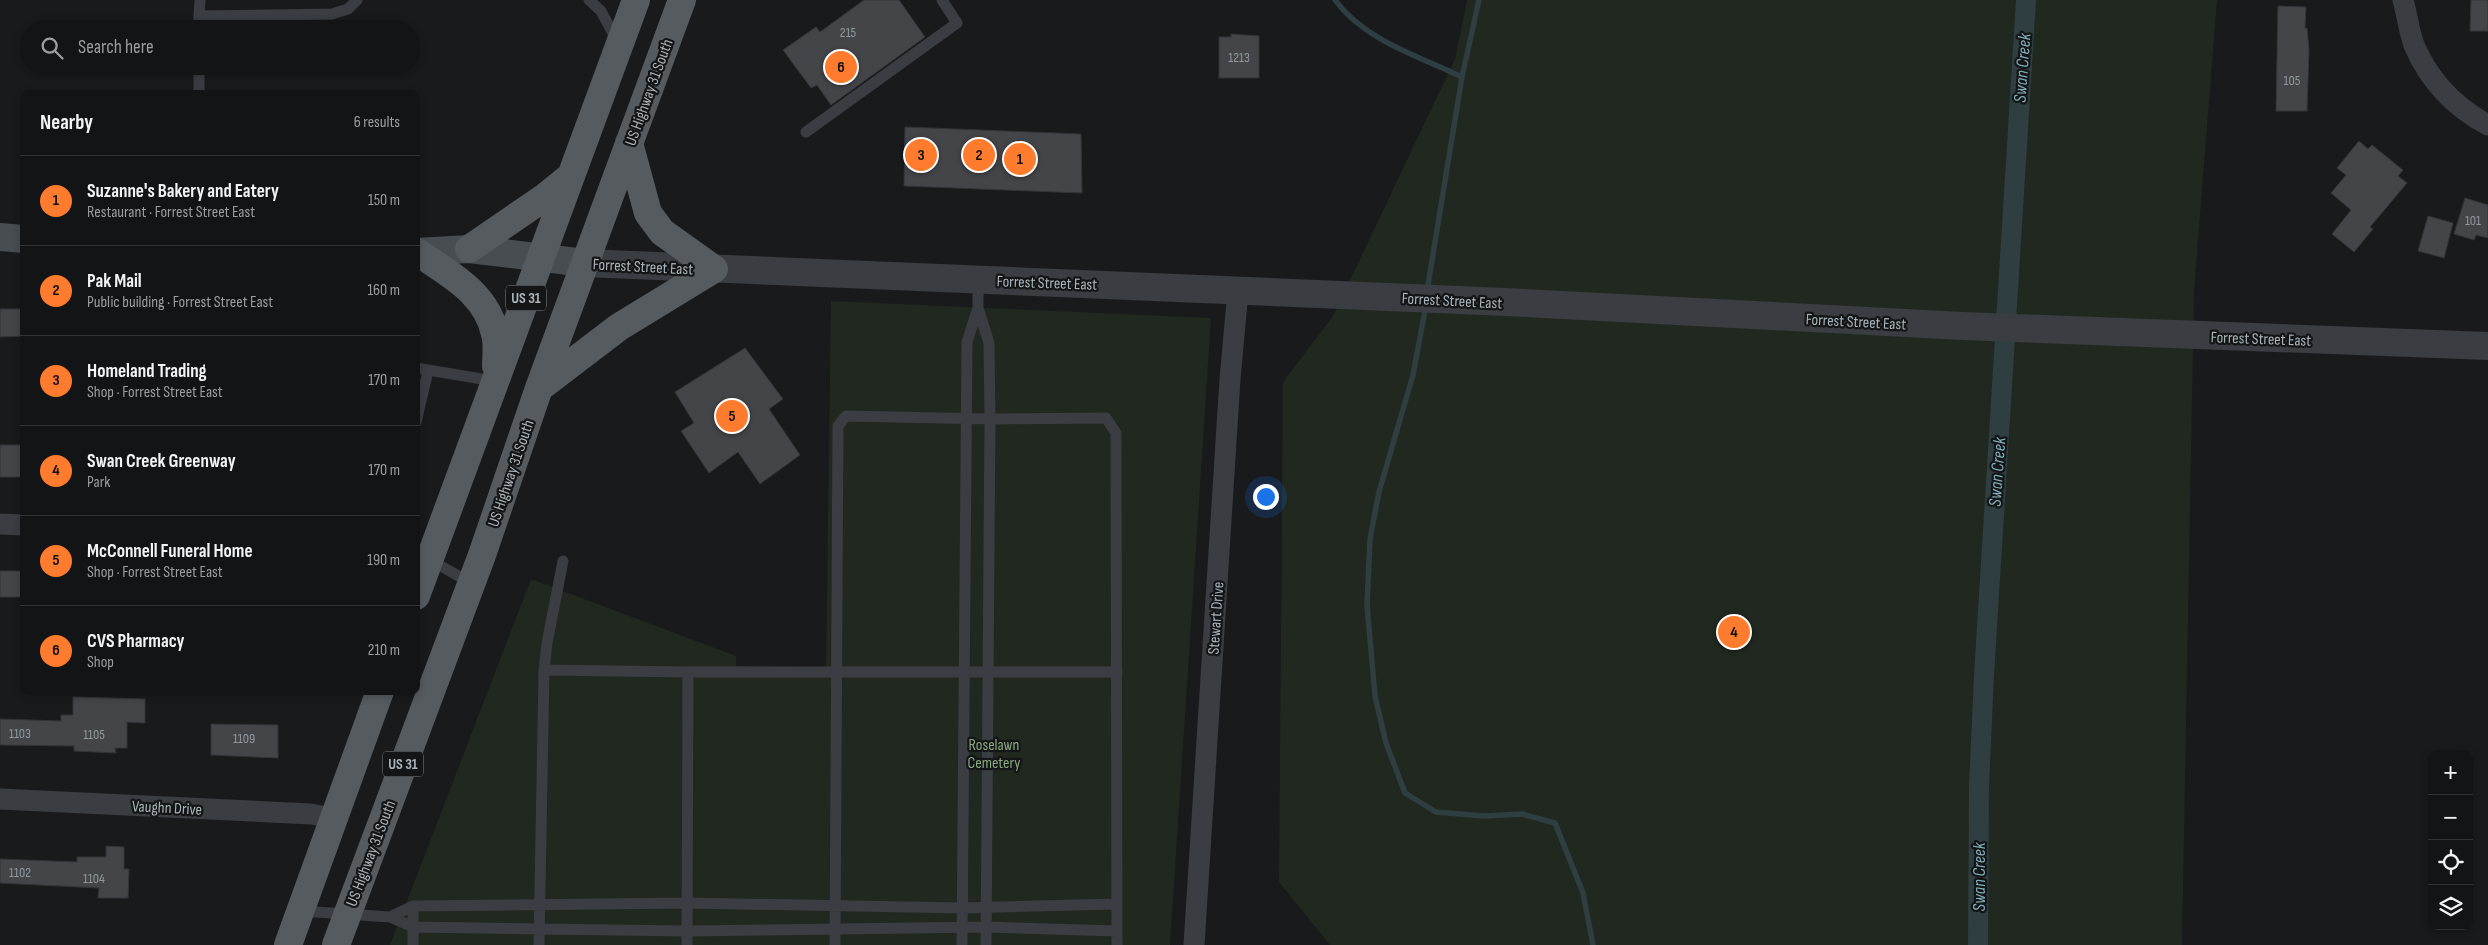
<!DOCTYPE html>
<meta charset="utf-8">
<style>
:root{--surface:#131415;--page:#202122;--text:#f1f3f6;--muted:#9d9ea0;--line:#323334;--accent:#ff7b2e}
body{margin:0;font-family:"Sofia Sans Condensed",sans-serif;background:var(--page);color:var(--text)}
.controls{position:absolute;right:15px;bottom:15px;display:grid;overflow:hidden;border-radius:10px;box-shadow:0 2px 8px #0003}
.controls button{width:45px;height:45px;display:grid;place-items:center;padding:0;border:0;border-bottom:1px solid var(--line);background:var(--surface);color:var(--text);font:25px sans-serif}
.you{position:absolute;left:1265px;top:496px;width:18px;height:18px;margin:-12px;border:4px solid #fff;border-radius:50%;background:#1a73e8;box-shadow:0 0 0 8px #1a73e833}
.badge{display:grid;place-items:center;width:32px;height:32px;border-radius:50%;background:var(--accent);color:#111;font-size:16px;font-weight:700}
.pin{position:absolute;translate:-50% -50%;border:2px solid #fff;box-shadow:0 1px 5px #0006}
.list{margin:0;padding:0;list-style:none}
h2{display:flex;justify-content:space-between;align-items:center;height:65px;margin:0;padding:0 20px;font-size:21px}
h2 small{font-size:16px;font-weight:400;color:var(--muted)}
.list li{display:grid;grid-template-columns:32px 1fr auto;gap:15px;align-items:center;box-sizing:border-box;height:90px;padding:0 20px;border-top:1px solid var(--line)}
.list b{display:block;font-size:19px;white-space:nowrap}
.list p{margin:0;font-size:16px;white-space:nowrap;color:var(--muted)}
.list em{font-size:16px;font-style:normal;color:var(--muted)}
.icon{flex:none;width:28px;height:28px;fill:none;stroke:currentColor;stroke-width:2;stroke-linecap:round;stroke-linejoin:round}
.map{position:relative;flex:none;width:2488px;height:945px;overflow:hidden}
.search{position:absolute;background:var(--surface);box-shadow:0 2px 8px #0003;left:20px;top:20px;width:400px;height:55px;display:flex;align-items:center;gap:12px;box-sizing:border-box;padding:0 18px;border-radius:28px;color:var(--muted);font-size:19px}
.panel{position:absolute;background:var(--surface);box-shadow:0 2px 8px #0003;left:20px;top:90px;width:400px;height:605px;border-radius:10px}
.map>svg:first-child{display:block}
.green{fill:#20281f}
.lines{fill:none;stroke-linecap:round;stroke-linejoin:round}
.stream{stroke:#2e3e41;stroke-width:5.5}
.canal{stroke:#2e3e41;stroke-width:20}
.building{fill:#434549;stroke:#333538}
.service{stroke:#3a3d41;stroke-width:11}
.minor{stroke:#3a3d41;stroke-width:21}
.tertiary{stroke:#3a3d41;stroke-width:28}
.secondary{stroke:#484d51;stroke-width:28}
.primary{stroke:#565b60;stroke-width:28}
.labels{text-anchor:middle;stroke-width:4.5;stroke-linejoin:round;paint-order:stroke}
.number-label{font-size:14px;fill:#91999f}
.shield{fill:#141517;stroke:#7e858a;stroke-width:1}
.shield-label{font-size:15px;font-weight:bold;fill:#abb5bc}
.street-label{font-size:16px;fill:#abb5bc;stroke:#141517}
.park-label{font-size:16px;fill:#8aa981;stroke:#141517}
.water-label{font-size:18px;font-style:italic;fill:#80b0b9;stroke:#141517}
</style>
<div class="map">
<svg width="2488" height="945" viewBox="0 0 2488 945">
<rect width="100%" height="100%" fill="#191a1c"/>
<path class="green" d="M1467 0H2217L2194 291 2182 945H1330L1279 882 1283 382 1333 316 1455 59Z
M831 301 1211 318 1170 945H390L531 579 736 656V666L826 667Z"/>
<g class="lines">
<path class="stream" d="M1335 0C1364 40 1418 56 1462 77
M1427 291 1462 77 1479 0
M1426 305 1413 375 1379 492 1370 539 1367 605 1375 696 1386 743 1405 793 1436 812 1484 816 1522 814 1555 823 1583 893 1593 945"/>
<path class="canal" d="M1978 945 1979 786 1984 675 2026 0"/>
</g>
<path class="building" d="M864 0H899L925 37 831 105 817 85 811 88 783 50 816 27 820 32Z
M2471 0H2488V31H2470Z
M2278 6 2306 7 2305 28H2307L2309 50 2307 111H2276Z
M1231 34 1259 36V78H1219V37H1231Z
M905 127 1081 134 1082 193 904 186Z
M2359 141 2368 149 2372 145 2403 170 2398 176 2407 183 2370 227 2373 229 2354 252 2332 234 2351 210 2331 193 2346 175 2337 168Z
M2465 198 2488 205V238L2476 235 2474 240 2454 234Z
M2428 216 2453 223 2444 258 2418 251Z
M0 309H24V336L0 337Z
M745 348 783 399 769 409 800 455 760 484 738 452 709 473 681 431 694 423 675 392Z
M0 445H24V477H0Z
M0 571H21V574H24V597H0Z
M73 697 145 699V723L127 722V748H115L116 753 74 751V746L0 745V719L61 721V715H73Z
M211 724 278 725V758L211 755Z
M106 846 124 847V869H129L128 898H98L99 888 0 883V859L77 862V857H106Z"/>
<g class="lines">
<path class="service" d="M589 0 601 11 617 41
M199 16 200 0
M199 29V16L332 14 348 9 357 0
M199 66V94
M806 132 957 23 942 0
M978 308V280
M416 368 494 381
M416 422 428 371
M416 552 471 583
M544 670 547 643 563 561
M413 906V945
M301 911 390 917 413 927 687 931 986 927 1117 931
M390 917 413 906 687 903 962 908 1117 904
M539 945 544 670 688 672H1117
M687 945 688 672
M835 945 838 426 846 416 990 419 1106 418 1116 433 1117 945
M962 945 967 342 978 308 989 343 990 419 986 945"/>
<path class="minor" d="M2403 0C2407 14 2409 31 2414 45 2429 80 2454 107 2488 125
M0 524 24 525
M0 799 311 814 333 818
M1194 945 1230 379 1238 291"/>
<path class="tertiary" d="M585 263 1506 302 1963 326 2488 346"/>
<path class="secondary" d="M0 237 24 239
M416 252 469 249 585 263"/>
<path class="primary" d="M469 249 545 197 571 176
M417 252C449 274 487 293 495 334 498 344 496 356 496 366
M539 388 619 327 714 269 662 232 648 213 629 143
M416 596 636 0
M288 945 380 691
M336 945 482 555 539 388 682 0"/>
</g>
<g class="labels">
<g class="number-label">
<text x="848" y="37">215</text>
<text x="1239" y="62">1213</text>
<text x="2292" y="85">105</text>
<text x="2473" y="225">101</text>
<text x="20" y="738">1103</text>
<text x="94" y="739">1105</text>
<text x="244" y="743">1109</text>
<text x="20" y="877">1102</text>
<text x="94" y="883">1104</text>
</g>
<g class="shield">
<rect x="506" y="285.5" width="40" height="25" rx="4"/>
<rect x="383" y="751.5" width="40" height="25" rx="4"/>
</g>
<g class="shield-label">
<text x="526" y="303">US 31</text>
<text x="403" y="769">US 31</text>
</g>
<g class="street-label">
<text transform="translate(648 92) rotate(-70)" y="6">US Highway 31 South</text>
<text transform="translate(643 266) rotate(3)" y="6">Forrest Street East</text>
<text transform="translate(1047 282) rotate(2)" y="6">Forrest Street East</text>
<text transform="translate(1452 300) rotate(3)" y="6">Forrest Street East</text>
<text transform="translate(1856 321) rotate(3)" y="6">Forrest Street East</text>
<text transform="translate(2261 338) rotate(2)" y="6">Forrest Street East</text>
<text transform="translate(510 473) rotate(-71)" y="6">US Highway 31 South</text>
<text transform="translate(1215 618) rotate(-86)" y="6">Stewart Drive</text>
<text transform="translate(167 807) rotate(3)" y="6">Vaughn Drive</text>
<text transform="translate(370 853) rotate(-69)" y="6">US Highway 31 South</text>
</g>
<g class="park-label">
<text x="994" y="750">Roselawn<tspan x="994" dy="18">Cemetery</tspan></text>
</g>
<g class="water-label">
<text transform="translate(2022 68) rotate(-86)" y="6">Swan Creek</text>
<text transform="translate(1997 472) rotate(-86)" y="6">Swan Creek</text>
<text transform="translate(1979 877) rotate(-90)" y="6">Swan Creek</text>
</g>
</g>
</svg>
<div class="controls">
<button>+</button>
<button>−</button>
<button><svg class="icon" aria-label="locate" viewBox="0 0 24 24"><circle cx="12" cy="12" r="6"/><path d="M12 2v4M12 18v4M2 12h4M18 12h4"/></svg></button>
<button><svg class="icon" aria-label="layers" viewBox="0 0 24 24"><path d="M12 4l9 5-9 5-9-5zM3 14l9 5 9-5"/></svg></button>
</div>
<div class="you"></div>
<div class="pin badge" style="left:1020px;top:159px">1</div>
<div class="pin badge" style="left:979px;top:155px">2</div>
<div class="pin badge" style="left:921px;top:155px">3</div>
<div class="pin badge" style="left:1734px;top:632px">4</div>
<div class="pin badge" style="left:732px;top:416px">5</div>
<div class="pin badge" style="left:841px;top:67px">6</div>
<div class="search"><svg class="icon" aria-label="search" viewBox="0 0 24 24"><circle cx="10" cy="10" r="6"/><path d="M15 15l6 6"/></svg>Search here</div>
<section class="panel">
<h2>Nearby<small>6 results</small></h2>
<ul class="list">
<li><span class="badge">1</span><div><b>Suzanne's Bakery and Eatery</b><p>Restaurant · Forrest Street East</p></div><em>150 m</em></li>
<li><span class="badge">2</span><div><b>Pak Mail</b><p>Public building · Forrest Street East</p></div><em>160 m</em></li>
<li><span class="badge">3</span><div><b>Homeland Trading</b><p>Shop · Forrest Street East</p></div><em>170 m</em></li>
<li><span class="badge">4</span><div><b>Swan Creek Greenway</b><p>Park</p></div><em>170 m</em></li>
<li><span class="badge">5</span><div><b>McConnell Funeral Home</b><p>Shop · Forrest Street East</p></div><em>190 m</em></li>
<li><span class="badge">6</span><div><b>CVS Pharmacy</b><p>Shop</p></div><em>210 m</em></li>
</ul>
</section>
</div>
